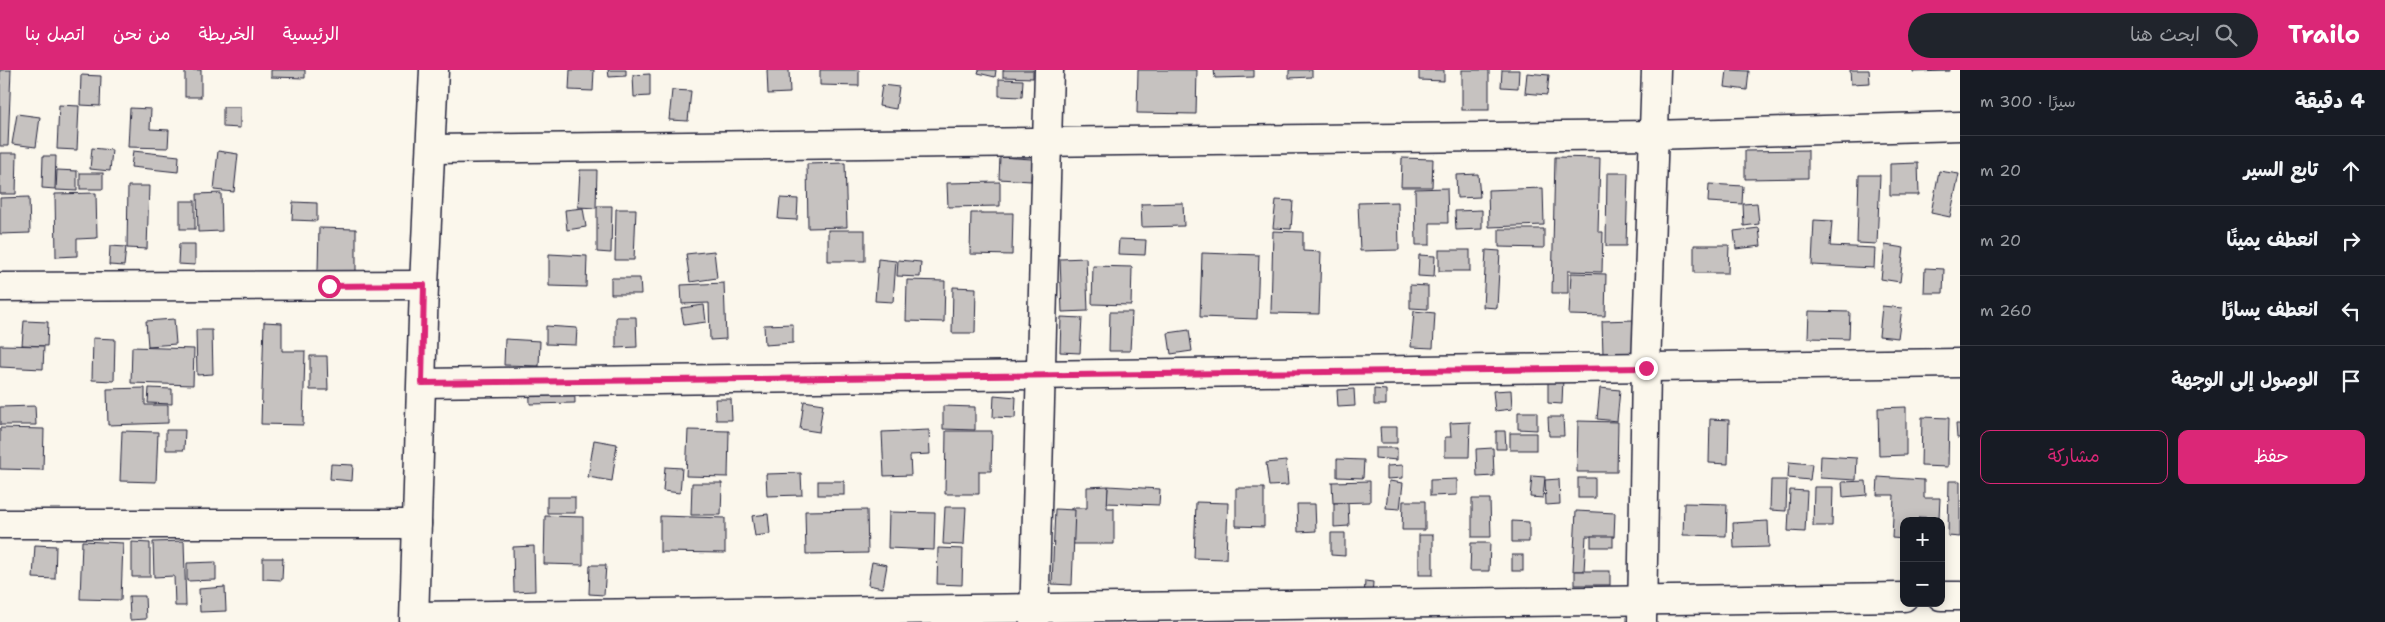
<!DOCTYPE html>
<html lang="ar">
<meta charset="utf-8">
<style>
body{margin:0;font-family:"Shantell Sans","Playpen Sans Arabic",sans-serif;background:#20242c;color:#f1f3f6;direction:rtl}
.controls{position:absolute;right:15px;bottom:15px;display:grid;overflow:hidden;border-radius:10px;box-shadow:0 2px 12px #0003}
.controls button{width:45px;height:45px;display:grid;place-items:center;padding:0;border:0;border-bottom:1px solid #363941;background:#171b24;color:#f1f3f6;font:25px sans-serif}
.stop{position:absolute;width:15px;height:15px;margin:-11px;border:4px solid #db2777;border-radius:50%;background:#fff}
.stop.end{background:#db2777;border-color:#fff;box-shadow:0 1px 5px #0008}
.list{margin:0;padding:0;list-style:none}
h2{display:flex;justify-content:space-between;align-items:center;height:65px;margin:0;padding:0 20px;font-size:21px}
h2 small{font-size:16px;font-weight:400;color:#9ea1a6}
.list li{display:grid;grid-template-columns:32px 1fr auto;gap:15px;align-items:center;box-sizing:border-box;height:70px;padding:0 20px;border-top:1px solid #363941}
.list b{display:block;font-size:19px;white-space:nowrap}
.list em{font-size:16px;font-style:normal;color:#9ea1a6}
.actions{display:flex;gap:10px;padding:15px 20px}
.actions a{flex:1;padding:11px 0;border:1px solid #db2777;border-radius:10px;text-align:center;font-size:18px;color:#db2777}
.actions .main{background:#db2777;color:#fff}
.icon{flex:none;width:28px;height:28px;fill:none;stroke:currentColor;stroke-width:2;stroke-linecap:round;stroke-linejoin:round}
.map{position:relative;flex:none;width:1960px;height:552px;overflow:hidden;direction:ltr}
header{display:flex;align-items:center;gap:30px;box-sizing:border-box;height:70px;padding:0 25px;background:#db2777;color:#fff}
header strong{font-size:24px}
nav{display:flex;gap:28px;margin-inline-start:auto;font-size:18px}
.search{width:350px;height:45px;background:#20242c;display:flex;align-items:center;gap:12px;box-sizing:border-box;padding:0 18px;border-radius:28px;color:#9ea1a6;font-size:19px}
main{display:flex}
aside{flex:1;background:#171b24}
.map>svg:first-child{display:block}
.building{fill:#c6c2c0;stroke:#22223b}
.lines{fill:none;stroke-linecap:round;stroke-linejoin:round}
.minor-casing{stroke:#22223b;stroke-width:31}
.minor{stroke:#fbf7ec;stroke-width:28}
.route{stroke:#db2777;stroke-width:6}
</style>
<header>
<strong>Trailo</strong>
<div class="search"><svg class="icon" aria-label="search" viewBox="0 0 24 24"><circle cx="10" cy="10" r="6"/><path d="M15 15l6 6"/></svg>ابحث هنا</div>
<nav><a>الرئيسية</a><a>الخريطة</a><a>من نحن</a><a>اتصل بنا</a></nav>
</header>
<main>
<aside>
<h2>4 دقيقة<small>سيرًا · 300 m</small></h2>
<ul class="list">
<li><svg class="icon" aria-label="ahead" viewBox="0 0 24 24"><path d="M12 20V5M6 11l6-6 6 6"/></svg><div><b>تابع السير</b></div><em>20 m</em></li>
<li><svg class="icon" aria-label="right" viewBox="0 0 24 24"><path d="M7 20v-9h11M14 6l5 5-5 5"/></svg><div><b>انعطف يمينًا</b></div><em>20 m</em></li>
<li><svg class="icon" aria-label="left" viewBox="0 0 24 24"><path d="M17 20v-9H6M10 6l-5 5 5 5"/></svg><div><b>انعطف يسارًا</b></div><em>260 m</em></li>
<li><svg class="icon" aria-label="arrive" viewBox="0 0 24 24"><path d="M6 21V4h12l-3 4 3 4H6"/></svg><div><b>الوصول إلى الوجهة</b></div></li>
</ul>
<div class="actions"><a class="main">حفظ</a><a>مشاركة</a></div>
</aside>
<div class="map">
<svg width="1960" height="552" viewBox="0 0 1960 552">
<rect width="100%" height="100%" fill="#fbf7ec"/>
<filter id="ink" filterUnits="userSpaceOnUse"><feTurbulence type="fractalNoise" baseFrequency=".02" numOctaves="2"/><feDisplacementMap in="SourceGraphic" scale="10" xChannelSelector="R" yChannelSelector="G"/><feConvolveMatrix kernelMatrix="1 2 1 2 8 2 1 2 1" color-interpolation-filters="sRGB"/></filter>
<g filter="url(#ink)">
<g class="building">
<polygon points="0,0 11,0 8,76 0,76"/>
<rect x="185" y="0" width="16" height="27"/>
<polygon points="271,0 305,0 305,8 271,7"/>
<polygon points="570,0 594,0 593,21 569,20"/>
<polygon points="608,0 626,0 626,6 609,7"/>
<polygon points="767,0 789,0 790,23 768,24"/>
<polygon points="820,0 859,0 859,16 820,15"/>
<polygon points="979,0 996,0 995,7 978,3"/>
<polygon points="1003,0 1033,0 1033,8 1003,7"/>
<polygon points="1138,0 1197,0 1196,44 1137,43"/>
<polygon points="1214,0 1254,0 1254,7 1215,8"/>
<polygon points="1289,0 1312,0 1312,7 1289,8"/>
<polygon points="1419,0 1444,0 1444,11 1419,10"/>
<rect x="1462" y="0" width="27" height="40"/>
<polygon points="1502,0 1519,0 1518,18 1501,17"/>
<polygon points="1727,0 1749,1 1747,20 1725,17"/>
<polygon points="1850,0 1869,0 1870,13 1851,14"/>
<polygon points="1913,0 1950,0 1950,1 1913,2"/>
<polygon points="1527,3 1549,5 1547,25 1525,23"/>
<polygon points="650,4 650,26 634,27 633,5"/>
<polygon points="81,5 101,6 100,36 80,35"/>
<polygon points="999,9 1023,10 1022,27 999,26"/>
<polygon points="882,15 899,17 896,39 879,36"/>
<polygon points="672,20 691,21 688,51 669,50"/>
<polygon points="59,35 79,36 77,80 57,79"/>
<polygon points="223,37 240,37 240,58 223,57"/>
<polygon points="130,38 151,39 150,59 169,60 168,78 128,77"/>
<polygon points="17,44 40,47 36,77 12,74"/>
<polygon points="92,78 112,80 110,101 90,99"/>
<polygon points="1808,80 1808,108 1745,109 1745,81"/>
<polygon points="133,81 179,86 178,102 131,97"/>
<polygon points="218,81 238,84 234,122 214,120"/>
<polygon points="0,83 17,83 16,124 0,124"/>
<polygon points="43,86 56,86 55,119 42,118"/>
<polygon points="1000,87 1032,89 1031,111 999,109"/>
<polygon points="1555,87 1600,88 1598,162 1603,162 1602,202 1568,201 1568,223 1552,223"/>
<polygon points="1402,88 1433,89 1432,117 1401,117"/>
<polygon points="845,93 847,157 808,158 807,94"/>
<polygon points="1918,93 1919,125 1890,125 1890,94"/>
<polygon points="57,100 77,101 77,121 56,120"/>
<polygon points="580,100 597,100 596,138 578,137"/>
<polygon points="1939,101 1959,104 1950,147 1931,143"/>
<rect x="80" y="103" width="23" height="16"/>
<polygon points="1607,103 1628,103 1626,176 1606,176"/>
<polygon points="1478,104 1480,127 1457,128 1456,105"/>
<polygon points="1859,105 1880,105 1877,174 1857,173"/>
<polygon points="1000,112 1000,136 948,137 947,113"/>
<polygon points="1709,114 1743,116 1742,134 1708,132"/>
<polygon points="128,116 149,116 147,179 127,178"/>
<polygon points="1447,118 1448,153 1430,153 1430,175 1416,175 1415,119"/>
<polygon points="1543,118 1544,155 1489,157 1488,120"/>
<polygon points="96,123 97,168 77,169 77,186 56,187 55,124"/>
<polygon points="221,123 222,161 198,162 197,124"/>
<polygon points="29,127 30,163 0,164 0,128"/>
<polygon points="780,128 798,129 797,150 778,149"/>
<polygon points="1276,130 1293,131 1291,159 1273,158"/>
<rect x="180" y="131" width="15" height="28"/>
<polygon points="293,132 317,133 317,151 292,150"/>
<polygon points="1398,132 1399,180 1360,181 1358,133"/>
<polygon points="1183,133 1184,156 1142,157 1141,134"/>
<polygon points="1757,133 1759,154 1744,156 1743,134"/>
<polygon points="597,136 612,136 611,183 597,182"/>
<polygon points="583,138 586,157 567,160 565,140"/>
<polygon points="616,139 636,139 634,190 615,190"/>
<polygon points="1482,140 1482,159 1456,160 1455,141"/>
<polygon points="971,143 1013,143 1012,185 970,184"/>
<polygon points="1814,150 1832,151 1830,176 1875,178 1874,198 1812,195"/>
<polygon points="319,158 356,159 356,201 318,201"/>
<polygon points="1759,158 1761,176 1736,179 1734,161"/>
<polygon points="1499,159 1544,159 1544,178 1499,177"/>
<rect x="828" y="160" width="37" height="31"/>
<polygon points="1273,161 1303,162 1303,181 1321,182 1319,244 1271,243"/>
<polygon points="1119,169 1146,170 1145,185 1118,184"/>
<polygon points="179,174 195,174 195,195 178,194"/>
<polygon points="1694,175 1729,175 1728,203 1694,203"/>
<polygon points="1885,175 1904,178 1900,212 1881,209"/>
<polygon points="110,176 126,177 124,196 109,195"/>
<rect x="1439" y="180" width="31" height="21"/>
<polygon points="1486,180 1500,181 1497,238 1483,237"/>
<polygon points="714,181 717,208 690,212 686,184"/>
<polygon points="1202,183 1259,185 1257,249 1200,247"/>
<polygon points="549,184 587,186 586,217 549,216"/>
<polygon points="1419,185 1435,186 1434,207 1418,206"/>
<polygon points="1086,188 1088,241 1062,242 1060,189"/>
<polygon points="878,189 896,191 893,232 875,231"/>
<polygon points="898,190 921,192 920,207 897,206"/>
<polygon points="1093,196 1132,197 1131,235 1092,234"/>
<polygon points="1925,198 1944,199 1943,223 1924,223"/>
<polygon points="1571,203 1606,204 1605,246 1569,245"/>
<polygon points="611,208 640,208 641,224 611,224"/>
<polygon points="907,210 945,211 944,252 906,251"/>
<polygon points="724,213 726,269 710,270 709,233 682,234 681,215"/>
<polygon points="1410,215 1428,216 1428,239 1410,238"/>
<polygon points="953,217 976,218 975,263 952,263"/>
<polygon points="704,235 706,252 684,255 681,238"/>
<polygon points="1882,236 1902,238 1898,268 1879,266"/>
<polygon points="1414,241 1435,243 1433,278 1411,277"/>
<polygon points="1809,241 1850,242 1849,269 1808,268"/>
<polygon points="1110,242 1132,242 1130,281 1109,281"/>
<polygon points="616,247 636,247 637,277 616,278"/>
<polygon points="1061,247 1082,248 1080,283 1060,282"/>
<polygon points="174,249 176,274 148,276 146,251"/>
<polygon points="1634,250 1635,284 1603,285 1602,251"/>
<polygon points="24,251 48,252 47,276 22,275"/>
<polygon points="264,252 282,253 282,281 305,281 303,355 261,354"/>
<polygon points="793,254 793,273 765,275 764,255"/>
<polygon points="546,256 577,258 576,275 546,274"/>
<polygon points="196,260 212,260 213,304 197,305"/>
<polygon points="1189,260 1192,281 1171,284 1168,263"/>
<polygon points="93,268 115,269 114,311 92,310"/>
<polygon points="505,269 540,271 539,296 504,295"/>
<polygon points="0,275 44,276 43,299 0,297"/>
<polygon points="132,277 194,279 193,315 131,313"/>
<polygon points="310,286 327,286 328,320 310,320"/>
<polygon points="529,297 574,297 575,333 530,334"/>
<polygon points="1548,307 1563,308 1562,334 1548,333"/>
<polygon points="145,318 145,335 168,335 168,353 108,355 107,319"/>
<polygon points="149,318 172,319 172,334 148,333"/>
<polygon points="1600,318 1620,320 1617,351 1597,349"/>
<polygon points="1354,319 1355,336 1338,337 1337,320"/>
<polygon points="1374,319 1386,320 1386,335 1374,335"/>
<polygon points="1511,320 1512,339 1495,341 1493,321"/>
<polygon points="994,325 1016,327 1015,348 993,347"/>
<polygon points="715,329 731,329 732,350 716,350"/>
<polygon points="804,331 823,334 819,362 800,359"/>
<polygon points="35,336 36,355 0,355 0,337"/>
<polygon points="943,336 975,337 975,360 943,359"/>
<polygon points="1906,337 1906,385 1879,386 1878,338"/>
<polygon points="1518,342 1537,342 1537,360 1518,359"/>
<polygon points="1548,347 1563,347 1564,366 1549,366"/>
<polygon points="1922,347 1949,348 1948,397 1921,396"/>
<polygon points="1710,349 1729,350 1728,394 1709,393"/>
<polygon points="1578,351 1618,352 1617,402 1577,402"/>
<polygon points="1470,352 1469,387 1445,387 1445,367 1451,367 1450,353"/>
<polygon points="1956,354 1960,354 1960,368 1957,368"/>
<polygon points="1380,357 1397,357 1397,373 1381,373"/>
<polygon points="0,358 44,359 43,400 0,399"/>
<polygon points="166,360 185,360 184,380 166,380"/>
<polygon points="688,360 729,361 728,407 686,406"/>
<polygon points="929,360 930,384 910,385 911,405 884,406 882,362"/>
<polygon points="122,361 158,362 156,412 120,411"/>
<polygon points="946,361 992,361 991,401 979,401 979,424 945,424"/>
<polygon points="1496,361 1505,361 1506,379 1496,379"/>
<rect x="1510" y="363" width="26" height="17"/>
<polygon points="594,370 617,374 612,411 588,407"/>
<polygon points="1375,378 1397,378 1397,390 1375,388"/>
<polygon points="1493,378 1494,406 1477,407 1476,379"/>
<polygon points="1821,386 1857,388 1856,410 1820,408"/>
<polygon points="1337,389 1364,390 1363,408 1337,407"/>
<polygon points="1286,391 1288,415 1269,416 1266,393"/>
<polygon points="1789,392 1812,394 1810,410 1788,408"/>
<polygon points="331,394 353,395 352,411 330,409"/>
<polygon points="1403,395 1403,408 1387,409 1387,396"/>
<polygon points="665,397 682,398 680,423 663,421"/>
<polygon points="801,403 802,425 767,426 766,404"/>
<polygon points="1532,406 1545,407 1543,428 1530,427"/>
<polygon points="1878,407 1924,410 1924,428 1940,428 1939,448 1919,447 1918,451 1904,451 1904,469 1892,468 1894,425 1877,425"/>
<rect x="1578" y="408" width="17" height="20"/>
<polygon points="1457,409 1457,425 1430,426 1430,410"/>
<polygon points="1559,409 1560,434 1546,435 1545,410"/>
<polygon points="1771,410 1787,410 1786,441 1770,440"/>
<rect x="818" y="411" width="26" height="14"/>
<polygon points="1370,411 1370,432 1333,433 1332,412"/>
<polygon points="1389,411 1403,413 1400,439 1386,438"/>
<polygon points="1866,411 1867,425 1843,427 1842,412"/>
<polygon points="1949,411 1960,411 1960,467 1948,466"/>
<polygon points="692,413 722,413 721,445 691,445"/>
<polygon points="1108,416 1160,419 1159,435 1107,433"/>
<polygon points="1108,416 1107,438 1114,438 1114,474 1071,474 1071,438 1087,438 1087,417"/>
<polygon points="1814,417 1833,417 1832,456 1813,456"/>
<polygon points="1236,418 1264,418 1264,457 1236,456"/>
<polygon points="1790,420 1807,421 1805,462 1788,461"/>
<rect x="547" y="427" width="28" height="16"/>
<polygon points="1472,429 1490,429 1491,467 1472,467"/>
<polygon points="1403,431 1425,431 1425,460 1402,460"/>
<polygon points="1196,432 1228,433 1226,489 1194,488"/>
<polygon points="1334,433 1348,433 1349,456 1334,457"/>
<polygon points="1684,433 1727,434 1726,466 1683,465"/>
<polygon points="1297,434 1315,434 1316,461 1298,462"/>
<polygon points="945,437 966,437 964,475 943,474"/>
<polygon points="1055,439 1075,440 1072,515 1052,514"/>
<polygon points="867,440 868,483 806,484 805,441"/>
<polygon points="1576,441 1615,443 1614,467 1586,466 1584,501 1573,501"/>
<polygon points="889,442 935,443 934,480 888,478"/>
<polygon points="768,444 770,464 755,466 752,446"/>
<polygon points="545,446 583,447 583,495 544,494"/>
<polygon points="660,446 725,448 725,483 660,482"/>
<polygon points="1512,451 1529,452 1529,472 1512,472"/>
<polygon points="1768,451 1769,477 1734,478 1733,453"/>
<polygon points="1331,463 1345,463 1345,486 1331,485"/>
<rect x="1419" y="465" width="14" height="40"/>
<rect x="1591" y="466" width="22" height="11"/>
<polygon points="82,471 123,473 121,530 80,529"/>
<polygon points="184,471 186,536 175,536 174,506 154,507 153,472"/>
<polygon points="132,472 150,473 150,507 132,507"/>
<polygon points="1471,473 1490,473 1489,501 1470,501"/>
<polygon points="35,475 56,476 55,509 33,508"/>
<polygon points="534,476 535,521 514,522 513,477"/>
<polygon points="938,478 963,479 962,515 937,514"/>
<rect x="1512" y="485" width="11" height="16"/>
<polygon points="263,488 283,488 282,510 263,509"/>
<polygon points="216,492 216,510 187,511 187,493"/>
<polygon points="872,492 887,495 883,518 868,515"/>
<polygon points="590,495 606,495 604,525 589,524"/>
<rect x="1575" y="501" width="35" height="14"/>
<polygon points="1365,511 1373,512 1372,528 1364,528"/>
<polygon points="225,517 226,541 200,542 199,519"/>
<polygon points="129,526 145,526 146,549 130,550"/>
</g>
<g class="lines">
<defs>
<g id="minor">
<polyline points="432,79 1653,65 1960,56"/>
<polyline points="0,217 424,215"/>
<polyline points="422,313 1960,293"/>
<polyline points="0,454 417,454"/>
<polyline points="1941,526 1960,526"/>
<polyline points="415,546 1904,527"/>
<polyline points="414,552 424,215 434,0"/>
<polyline points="1034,552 1049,0"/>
<polyline points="1642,552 1646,298 1656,0"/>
</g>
</defs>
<use href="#minor" class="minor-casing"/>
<use href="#minor" class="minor"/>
</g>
</g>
<g class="lines" filter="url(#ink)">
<polyline class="route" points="329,216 424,215 422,313 1646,298"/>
</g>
</svg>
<div class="controls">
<button>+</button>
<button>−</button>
</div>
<div class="stop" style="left:329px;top:216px"></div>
<div class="stop end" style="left:1646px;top:298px"></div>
</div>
</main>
